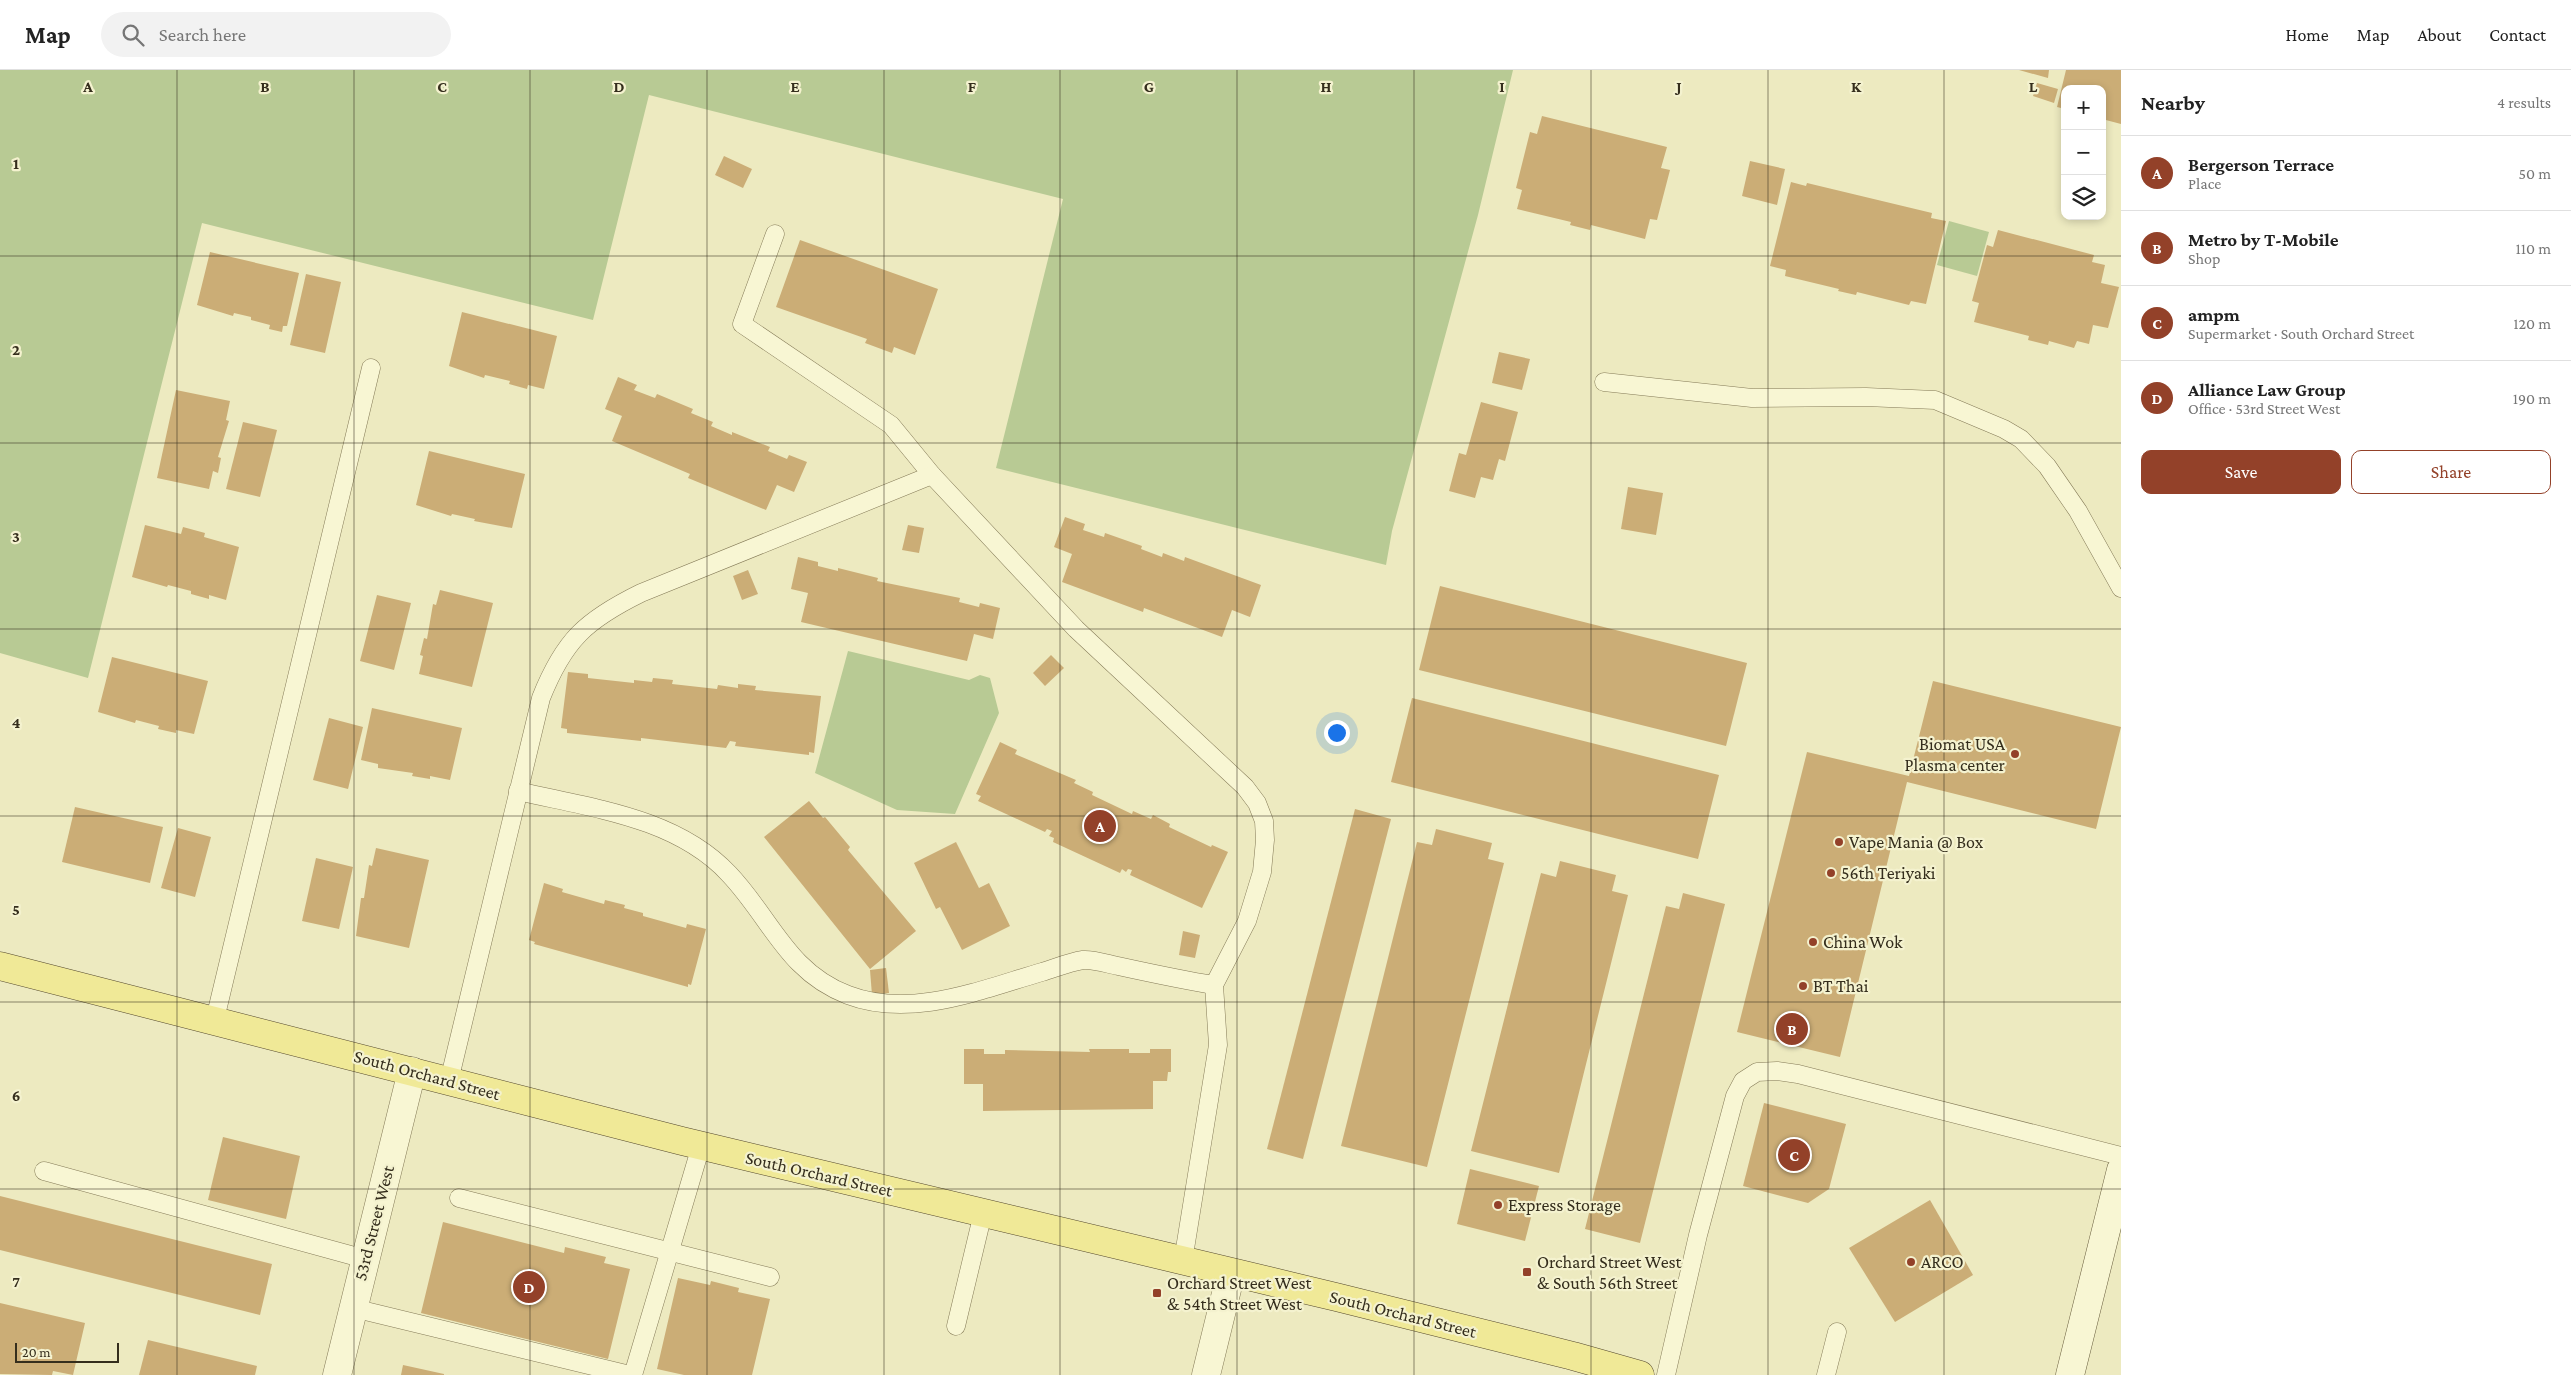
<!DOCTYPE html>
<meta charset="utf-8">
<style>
body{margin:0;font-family:"Crimson Pro",serif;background:#f2f2f2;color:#222}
.controls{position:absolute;right:15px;top:15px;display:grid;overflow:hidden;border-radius:10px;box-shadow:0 2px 8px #0003}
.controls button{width:45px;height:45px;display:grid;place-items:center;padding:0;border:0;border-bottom:1px solid #e0e0e0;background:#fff;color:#222;font:25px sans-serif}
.scale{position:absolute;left:15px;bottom:12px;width:104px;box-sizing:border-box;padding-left:5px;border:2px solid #352e1d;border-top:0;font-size:14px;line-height:18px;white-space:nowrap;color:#352e1d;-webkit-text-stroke:4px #f4f2cf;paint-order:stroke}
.you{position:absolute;left:1336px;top:662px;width:18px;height:18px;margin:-12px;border:4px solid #fff;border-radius:50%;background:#1a73e8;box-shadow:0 0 0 8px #1a73e833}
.badge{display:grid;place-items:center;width:32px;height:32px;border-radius:50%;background:#934129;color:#fff;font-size:16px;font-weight:700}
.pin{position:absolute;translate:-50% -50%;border:2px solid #fff;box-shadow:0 1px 5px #0006}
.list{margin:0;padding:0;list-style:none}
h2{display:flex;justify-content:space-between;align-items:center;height:65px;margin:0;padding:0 20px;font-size:21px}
h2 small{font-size:16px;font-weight:400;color:#767676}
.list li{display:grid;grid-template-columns:32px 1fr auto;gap:15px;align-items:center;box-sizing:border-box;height:75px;padding:0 20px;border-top:1px solid #e0e0e0}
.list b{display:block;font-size:19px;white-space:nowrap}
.list p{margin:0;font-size:16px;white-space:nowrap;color:#767676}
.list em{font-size:16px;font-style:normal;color:#767676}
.actions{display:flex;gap:10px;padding:15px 20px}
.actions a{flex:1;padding:11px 0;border:1px solid #934129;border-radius:10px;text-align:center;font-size:18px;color:#934129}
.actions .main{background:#934129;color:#fff}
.icon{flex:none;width:28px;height:28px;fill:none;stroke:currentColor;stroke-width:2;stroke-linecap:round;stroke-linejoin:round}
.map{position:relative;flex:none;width:2121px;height:1305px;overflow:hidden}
header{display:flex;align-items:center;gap:30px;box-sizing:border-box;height:70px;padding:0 25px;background:#fff;border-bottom:1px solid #e0e0e0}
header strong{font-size:24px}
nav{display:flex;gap:28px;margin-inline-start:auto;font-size:18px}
.search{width:350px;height:45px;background:#f2f2f2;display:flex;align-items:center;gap:12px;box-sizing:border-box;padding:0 18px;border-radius:28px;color:#767676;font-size:19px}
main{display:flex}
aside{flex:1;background:#fff}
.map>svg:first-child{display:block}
.green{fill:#b8ca94}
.building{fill:#cbad76}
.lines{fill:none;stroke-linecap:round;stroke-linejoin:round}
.service-casing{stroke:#857b58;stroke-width:19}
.minor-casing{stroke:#857b58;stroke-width:29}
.secondary-casing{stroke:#675c3c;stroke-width:29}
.primary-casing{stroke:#53472d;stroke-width:29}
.service{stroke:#f8f6d3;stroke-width:18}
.minor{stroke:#f8f6d3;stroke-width:28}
.secondary{stroke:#f8f6d3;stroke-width:28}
.primary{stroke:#f0e997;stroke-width:28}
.grid{fill:none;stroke:#352e1d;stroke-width:1;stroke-opacity:0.55}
.poi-dot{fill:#934129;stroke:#f4f2cf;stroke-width:2}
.labels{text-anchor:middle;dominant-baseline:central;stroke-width:4.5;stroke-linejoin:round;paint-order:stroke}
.poi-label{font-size:18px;fill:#352e1d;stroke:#f4f2cf;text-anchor:start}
.street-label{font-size:18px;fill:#352e1d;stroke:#f4f2cf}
.grid-label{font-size:16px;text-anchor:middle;font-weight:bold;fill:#352e1d;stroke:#f4f2cf;stroke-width:4.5;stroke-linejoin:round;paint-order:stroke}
</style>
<header>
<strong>Map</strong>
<div class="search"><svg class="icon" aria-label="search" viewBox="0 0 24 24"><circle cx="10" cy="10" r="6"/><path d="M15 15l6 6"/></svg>Search here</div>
<nav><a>Home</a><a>Map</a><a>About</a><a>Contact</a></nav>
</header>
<main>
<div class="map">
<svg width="2121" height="1305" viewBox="0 0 2121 1305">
<rect width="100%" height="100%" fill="#edeac0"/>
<g class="green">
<polygon points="0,0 1513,0 1478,145 1392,461 1386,495 996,398 1063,129 649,25 593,250 202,153 88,608 0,583"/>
<polygon points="1949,151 1989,162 1977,206 1937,195"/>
<polygon points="848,581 969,610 980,605 990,608 999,643 955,744 897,740 815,703"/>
</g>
<g class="building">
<polygon points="2019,0 2049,0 2048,8"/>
<polygon points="2066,0 2121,0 2121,54 2102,49 2102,19 2065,19 2065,39 2057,37"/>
<polygon points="2037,13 2058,19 2054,33 2033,26"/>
<polygon points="1542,46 1667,77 1661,98 1670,100 1657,150 1650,149 1645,169 1591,155 1590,160 1570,155 1571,152 1517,139 1522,120 1516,118 1530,62 1537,64"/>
<polygon points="724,86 752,99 743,118 715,105"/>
<polygon points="1750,91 1785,99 1777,135 1742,126"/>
<polygon points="1791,112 1806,116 1807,113 1932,143 1931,148 1946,151 1926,234 1911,231 1909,235 1857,222 1856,225 1838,221 1839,219 1785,206 1786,200 1770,196"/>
<polygon points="1998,160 2094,185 2092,192 2105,195 2101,213 2119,217 2108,258 2093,255 2089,274 2077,271 2074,278 2049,271 2048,275 2028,270 2029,266 1974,252 1979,233 1972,231 1987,175 1993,177"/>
<polygon points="800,170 938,219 915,285 894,277 892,283 865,273 867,269 776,237"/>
<polygon points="210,182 299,203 287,256 283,256 282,262 269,259 270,255 251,250 251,247 234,243 233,246 197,235"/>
<polygon points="306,204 341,212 325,283 290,275"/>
<polygon points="462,242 557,266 544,319 528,315 527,319 509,314 510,311 485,305 484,308 449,296"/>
<polygon points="1499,282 1530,289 1522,320 1492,313"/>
<polygon points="618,307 637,315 634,320 655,328 657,324 693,339 691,343 713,352 711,356 732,365 732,362 770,377 768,381 787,389 789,385 807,392 794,422 777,415 766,440 688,408 690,404 612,371 622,346 605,339"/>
<polygon points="176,320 230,331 226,350 229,351 218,387 221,388 218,403 213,401 209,419 157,408"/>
<polygon points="1481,332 1518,342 1505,391 1499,389 1493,410 1481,407 1475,428 1449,421 1459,383 1466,385"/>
<polygon points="243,352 277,360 260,427 226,419"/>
<polygon points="429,381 525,404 512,458 474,451 475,449 452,444 451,446 416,435"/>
<polygon points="1628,417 1663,423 1656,465 1621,459"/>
<polygon points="1065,447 1085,454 1083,460 1104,467 1105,463 1142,476 1141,479 1162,487 1163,483 1184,491 1185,487 1261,515 1250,547 1232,540 1222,567 1144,538 1143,542 1062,512 1072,484 1054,477"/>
<polygon points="145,455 181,464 183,457 205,463 204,467 239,477 226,530 209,525 209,529 191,524 191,521 168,515 167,517 132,507"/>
<polygon points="908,455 924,458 919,483 902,480"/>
<polygon points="798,487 818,492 818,496 838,501 838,498 878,508 877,511 960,528 959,532 979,537 980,533 1000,538 993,569 974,564 967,591 801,552 808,523 791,519"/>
<polygon points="748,500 758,524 742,530 733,506"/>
<polygon points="1440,516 1747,593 1726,676 1419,600"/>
<polygon points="440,520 493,533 472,617 419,604 423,586 420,585 424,568 427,569 433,534 436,535"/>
<polygon points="377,525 411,533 394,600 360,591"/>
<polygon points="1051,585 1064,598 1045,616 1033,603"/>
<polygon points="112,587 208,611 194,664 176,660 176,663 158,659 159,656 136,650 135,653 98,642"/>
<polygon points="568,602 588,604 588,608 634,613 634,610 652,612 653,608 673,610 672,614 717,619 718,615 738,618 738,614 756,616 755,620 821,626 814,683 809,682 809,685 735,676 736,672 730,671 726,678 641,668 641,671 567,663 567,659 561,658"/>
<polygon points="1933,611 2121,657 2096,759 1907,712 1840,987 1737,962 1807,682 1909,706"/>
<polygon points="1412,628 1719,705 1698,789 1391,712"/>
<polygon points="372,638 462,658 450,710 430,706 430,709 412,706 413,703 378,698 378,694 361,690"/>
<polygon points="329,648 363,657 348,719 313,710"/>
<polygon points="1000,672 1017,680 1015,684 1076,710 1074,713 1093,722 1092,725 1132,744 1133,741 1151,749 1153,745 1170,754 1169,757 1211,777 1212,775 1228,782 1202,838 1130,805 1132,800 1128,799 1126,802 1122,799 1120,803 1053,772 1054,768 1049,766 1052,761 1047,759 1045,762 978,731 981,726 976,724"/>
<polygon points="809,731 823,748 825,747 850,777 848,780 916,861 870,899 764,767"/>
<polygon points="75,737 163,757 150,813 62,792"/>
<polygon points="1355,739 1391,749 1303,1089 1267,1079"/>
<polygon points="178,758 211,767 195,827 161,818"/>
<polygon points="1436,759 1492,773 1488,789 1504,793 1427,1097 1341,1076 1417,772 1432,775"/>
<polygon points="956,772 979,818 989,813 1010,856 962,880 940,837 936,839 914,793"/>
<polygon points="376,778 429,790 409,878 356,866 361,828 364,828 369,795 372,796"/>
<polygon points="316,788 353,797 339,859 302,851"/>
<polygon points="1560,791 1616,805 1612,821 1628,825 1559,1103 1471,1081 1541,803 1556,807"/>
<polygon points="544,813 563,819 562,822 604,834 605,830 625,835 624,838 643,843 643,846 686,858 687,854 706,859 691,915 688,914 688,917 534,874 535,872 529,870"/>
<polygon points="1683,823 1725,834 1640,1173 1585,1159 1666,836 1679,839"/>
<polygon points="1183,861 1200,865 1195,888 1179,885"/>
<polygon points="886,898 889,923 872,925 870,900"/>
<polygon points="964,979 984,979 984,984 1005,984 1005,980 1090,982 1089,979 1129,979 1129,983 1150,983 1150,979 1171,979 1171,1002 1168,1002 1167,1011 1153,1011 1153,1039 983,1041 983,1014 964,1014"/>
<polygon points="1764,1033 1846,1054 1829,1119 1808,1133 1743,1116"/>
<polygon points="223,1067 300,1086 286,1149 208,1130"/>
<polygon points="1470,1099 1539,1116 1525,1171 1457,1154"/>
<polygon points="0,1126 272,1194 260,1245 0,1180"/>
<polygon points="1930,1130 1973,1205 1895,1252 1849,1178"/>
<polygon points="443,1152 564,1183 565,1177 606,1187 604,1193 630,1199 608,1289 421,1243"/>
<polygon points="678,1208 710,1215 711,1211 739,1218 738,1222 770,1229 752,1305 684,1305 657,1299"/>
<polygon points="0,1233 85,1253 73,1305 53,1301 52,1305 0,1304"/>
<polygon points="148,1270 257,1296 255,1305 139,1305"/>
<polygon points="403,1295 444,1304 444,1305 401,1305"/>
</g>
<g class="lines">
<defs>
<g id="service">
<polyline points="775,164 742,254 891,355 932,405 1076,559 1245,717 1257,733 1264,751 1265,770 1262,802 1247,851 1214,915 1218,975 1183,1191"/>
<polyline points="1604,312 1752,328 1866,327 1935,330 2004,359 2021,369 2047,396 2078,441 2121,518"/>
<path d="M518,721C590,738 676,747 729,804C771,848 787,902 848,925C911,949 980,920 1042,902C1055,898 1070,892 1083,890C1093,889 1108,894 1118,896C1150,903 1182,910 1214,915"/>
<polyline points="215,949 371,298"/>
<path d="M449,1011L541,628C564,570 586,550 641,523L932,405"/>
<polyline points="44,1101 365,1189"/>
<polyline points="459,1128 770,1207"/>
<polyline points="353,1238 630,1305"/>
<polyline points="956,1256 983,1143"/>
<polyline points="633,1305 701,1076"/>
<polyline points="1666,1305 1698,1165 1735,1026 1743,1011 1757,1002 1777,1001 1798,1004 2121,1086"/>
<polyline points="1826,1305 1837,1262"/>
</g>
<g id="minor">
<polyline points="337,1305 412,1001"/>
<polyline points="1206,1305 1231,1203"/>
</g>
<polyline id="secondary" points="2070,1305 2121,1100"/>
<polyline id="primary" points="0,896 682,1071 1336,1227 1573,1286 1640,1305"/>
</defs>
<use href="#service" class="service-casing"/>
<use href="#minor" class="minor-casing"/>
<use href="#secondary" class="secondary-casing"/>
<use href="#primary" class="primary-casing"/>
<use href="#service" class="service"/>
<use href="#minor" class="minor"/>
<use href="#secondary" class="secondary"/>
<use href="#primary" class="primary"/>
</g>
<path class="grid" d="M177,0V1305M354,0V1305M530,0V1305M707,0V1305M884,0V1305M1060,0V1305M1237,0V1305M1414,0V1305M1591,0V1305M1768,0V1305M1944,0V1305M0,186H2121M0,373H2121M0,559H2121M0,746H2121M0,932H2121M0,1119H2121"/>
<g class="poi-dot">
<circle cx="2015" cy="684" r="5"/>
<circle cx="1839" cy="772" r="5"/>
<circle cx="1831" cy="803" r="5"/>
<circle cx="1813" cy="872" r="5"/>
<circle cx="1803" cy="916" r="5"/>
<circle cx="1498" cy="1135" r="5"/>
<circle cx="1911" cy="1192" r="5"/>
<rect x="1522" y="1197" width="10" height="10" rx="2.5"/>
<rect x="1152" y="1218" width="10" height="10" rx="2.5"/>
</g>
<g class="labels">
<g class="poi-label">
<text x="2005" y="674" text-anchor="end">Biomat USA<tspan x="2005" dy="21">Plasma center</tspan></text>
<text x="1849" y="772">Vape Mania @ Box</text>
<text x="1841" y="803">56th Teriyaki</text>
<text x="1823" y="872">China Wok</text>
<text x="1813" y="916">BT Thai</text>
<text x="1508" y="1135">Express Storage</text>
<text x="1537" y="1192">Orchard Street West<tspan x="1537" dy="21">&amp; South 56th Street</tspan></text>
<text x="1921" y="1192">ARCO</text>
<text x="1167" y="1213">Orchard Street West<tspan x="1167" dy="21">&amp; 54th Street West</tspan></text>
</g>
<g class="street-label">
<text transform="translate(427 1005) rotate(15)">South Orchard Street</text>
<text transform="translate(819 1104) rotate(13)">South Orchard Street</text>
<text transform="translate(374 1153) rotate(-76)">53rd Street West</text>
<text transform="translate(1403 1244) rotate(14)">South Orchard Street</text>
</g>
</g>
<g class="grid-label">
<text x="88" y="22">A</text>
<text x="265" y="22">B</text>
<text x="442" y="22">C</text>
<text x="619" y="22">D</text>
<text x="795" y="22">E</text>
<text x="972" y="22">F</text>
<text x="1149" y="22">G</text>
<text x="1326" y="22">H</text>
<text x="1502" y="22">I</text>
<text x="1679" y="22">J</text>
<text x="1856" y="22">K</text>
<text x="2033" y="22">L</text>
<text x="16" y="99">1</text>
<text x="16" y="285">2</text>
<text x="16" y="472">3</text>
<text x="16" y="658">4</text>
<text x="16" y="845">5</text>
<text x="16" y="1031">6</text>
<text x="16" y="1217">7</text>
</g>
</svg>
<div class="controls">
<button>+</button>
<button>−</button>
<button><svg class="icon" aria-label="layers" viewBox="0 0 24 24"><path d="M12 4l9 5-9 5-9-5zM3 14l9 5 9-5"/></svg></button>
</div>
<div class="scale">20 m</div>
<div class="you"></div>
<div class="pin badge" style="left:1100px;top:756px">A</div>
<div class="pin badge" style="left:1792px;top:959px">B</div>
<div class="pin badge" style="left:1794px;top:1085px">C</div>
<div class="pin badge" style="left:529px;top:1217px">D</div>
</div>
<aside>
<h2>Nearby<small>4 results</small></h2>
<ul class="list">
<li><span class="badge">A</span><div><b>Bergerson Terrace</b><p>Place</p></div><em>50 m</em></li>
<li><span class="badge">B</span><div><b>Metro by T-Mobile</b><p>Shop</p></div><em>110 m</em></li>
<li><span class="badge">C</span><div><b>ampm</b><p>Supermarket · South Orchard Street</p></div><em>120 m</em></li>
<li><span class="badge">D</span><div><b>Alliance Law Group</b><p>Office · 53rd Street West</p></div><em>190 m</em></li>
</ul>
<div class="actions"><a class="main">Save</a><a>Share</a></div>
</aside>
</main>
